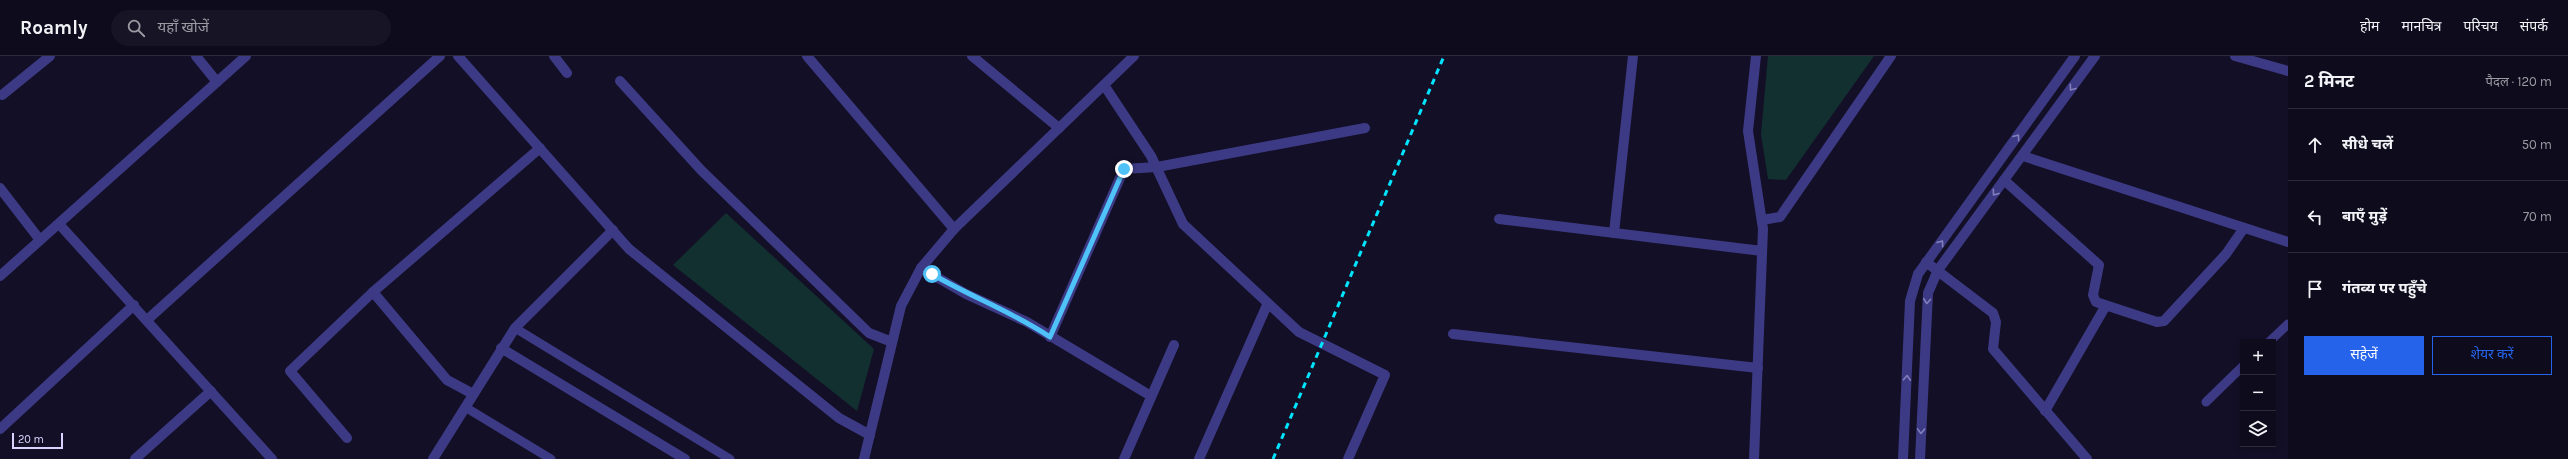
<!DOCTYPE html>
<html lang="hi">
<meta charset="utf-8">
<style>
body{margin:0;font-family:Karla,"Noto Sans Devanagari",sans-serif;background:#171425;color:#f1f3f6}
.controls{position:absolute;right:12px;bottom:12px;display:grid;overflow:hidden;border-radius:0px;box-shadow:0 2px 6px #0003}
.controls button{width:36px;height:36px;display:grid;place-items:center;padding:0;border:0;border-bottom:1px solid #2e2b3b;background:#0e0b1c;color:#f1f3f6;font:20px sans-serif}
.scale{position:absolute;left:12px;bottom:10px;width:51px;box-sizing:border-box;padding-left:4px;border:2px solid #d9d4ff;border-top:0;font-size:11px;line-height:14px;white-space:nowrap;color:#d9d4ff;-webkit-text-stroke:3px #130f26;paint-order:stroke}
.stop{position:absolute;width:12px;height:12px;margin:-9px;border:3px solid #4fc3f7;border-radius:50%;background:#fff}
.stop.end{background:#4fc3f7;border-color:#fff;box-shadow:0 1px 4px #0008}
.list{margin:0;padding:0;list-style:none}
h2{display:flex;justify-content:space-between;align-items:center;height:52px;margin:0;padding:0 16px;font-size:17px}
h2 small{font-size:13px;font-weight:400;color:#9b9ba3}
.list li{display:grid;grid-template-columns:26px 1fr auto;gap:12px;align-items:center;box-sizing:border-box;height:72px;padding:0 16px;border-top:1px solid #2e2b3b}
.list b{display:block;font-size:15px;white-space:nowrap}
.list em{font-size:13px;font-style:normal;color:#9b9ba3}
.actions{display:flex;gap:8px;padding:12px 16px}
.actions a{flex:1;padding:9px 0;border:1px solid #2563eb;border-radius:0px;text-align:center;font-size:14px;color:#2563eb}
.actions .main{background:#2563eb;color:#fff}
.icon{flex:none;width:22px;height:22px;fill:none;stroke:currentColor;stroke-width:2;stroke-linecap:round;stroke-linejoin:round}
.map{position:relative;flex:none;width:2288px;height:403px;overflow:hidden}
header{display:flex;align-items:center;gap:24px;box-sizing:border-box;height:56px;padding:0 20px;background:#0e0b1c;border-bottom:1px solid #2e2b3b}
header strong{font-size:19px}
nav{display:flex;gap:22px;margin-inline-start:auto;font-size:14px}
.search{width:280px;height:36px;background:#171425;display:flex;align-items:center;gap:10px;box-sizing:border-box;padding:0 14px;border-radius:22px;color:#9b9ba3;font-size:15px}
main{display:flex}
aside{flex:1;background:#0e0b1c}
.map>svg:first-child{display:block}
.green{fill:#12302f}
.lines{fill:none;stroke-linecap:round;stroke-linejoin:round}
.service{stroke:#3d3a85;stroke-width:9}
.minor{stroke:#3d3a85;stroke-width:10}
.tertiary{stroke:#3d3a85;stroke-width:10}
.rail{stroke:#00e5ff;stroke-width:3;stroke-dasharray:6 5;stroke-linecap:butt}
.oneway{stroke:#837fbc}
.route{stroke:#4fc3f7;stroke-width:5}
</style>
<header>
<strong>Roamly</strong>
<div class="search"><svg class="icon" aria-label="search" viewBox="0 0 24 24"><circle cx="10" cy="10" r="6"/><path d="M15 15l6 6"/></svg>यहाँ खोजें</div>
<nav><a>होम</a><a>मानचित्र</a><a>परिचय</a><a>संपर्क</a></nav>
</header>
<main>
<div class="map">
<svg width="2288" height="403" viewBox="0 0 2288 403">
<rect width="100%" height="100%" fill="#130f26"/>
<g class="green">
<polygon points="1768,0 1874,0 1786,124 1768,123 1761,78"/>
<polygon points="726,157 874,293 857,355 673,209"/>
</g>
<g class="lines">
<g class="service">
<polyline points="515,272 730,403"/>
<polyline points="2269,286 2288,268"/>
<polyline points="2206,346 2243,310"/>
<polyline points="465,351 551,403"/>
</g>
<g class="minor">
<polyline points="196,0 217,26"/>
<polyline points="458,0 629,193 839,362 870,379"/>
<polyline points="554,0 567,17"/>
<polyline points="807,0 954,173"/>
<polyline points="972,0 1059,72"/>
<polyline points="2235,0 2288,15"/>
<polyline points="620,25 701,114 869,277 892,286"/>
<polyline points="1104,29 1151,100 1183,168 1299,276 1385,319 1348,403"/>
<polyline points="2,39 50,0"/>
<polyline points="2023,100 2288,186"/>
<polyline points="2004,124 2099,209 2093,239 2096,246 2157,266 2164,265 2226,198 2244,172"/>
<polyline points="0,132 40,184"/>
<polyline points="1499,163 1762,195"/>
<polyline points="1762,164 1780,161 1891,0"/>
<polyline points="59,168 272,403"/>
<polyline points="1614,177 1633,0"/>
<polyline points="1926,206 1993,257 1996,266 1993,293 2087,403"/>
<polyline points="921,212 966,238 1027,266 1151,340"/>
<polyline points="0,220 246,0"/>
<polyline points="373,236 447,324 473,338"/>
<polyline points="147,264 440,0"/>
<polyline points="1453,278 1758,312"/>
<polyline points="1050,281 1124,113 1157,111 1365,72"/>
<polyline points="501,292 685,403"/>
<polyline points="2045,355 2105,251"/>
<polyline points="0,373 134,249"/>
<polyline points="347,382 290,315 373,236 540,92"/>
<polyline points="135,403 211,335"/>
<polyline points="433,403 515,272 613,174"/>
<polyline points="864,403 901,250 921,212 954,173 1134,0"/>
<polyline points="1124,403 1174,289"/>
<polyline points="1199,403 1267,249"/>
<polyline points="1754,403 1763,173 1748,75 1756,0"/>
</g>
<g class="tertiary">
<polyline points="1903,403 1910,245 1918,218 2075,0"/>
<polyline points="1920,403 1928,237 1938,214 2095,0"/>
</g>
<polyline class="rail" points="1273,403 1444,0"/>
</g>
<defs><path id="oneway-chevron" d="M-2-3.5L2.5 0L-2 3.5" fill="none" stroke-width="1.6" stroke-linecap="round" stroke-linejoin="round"/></defs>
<g class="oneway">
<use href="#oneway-chevron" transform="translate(2072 32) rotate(126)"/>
<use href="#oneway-chevron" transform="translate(2017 81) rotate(-54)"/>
<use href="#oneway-chevron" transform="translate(1995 137) rotate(126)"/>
<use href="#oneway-chevron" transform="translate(1941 187) rotate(-54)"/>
<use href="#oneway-chevron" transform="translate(1927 245) rotate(95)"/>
<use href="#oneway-chevron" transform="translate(1907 322) rotate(-87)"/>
<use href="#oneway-chevron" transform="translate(1921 375) rotate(92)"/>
</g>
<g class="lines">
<path class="route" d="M932,218C971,241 1013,256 1050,281L1124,113"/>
</g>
</svg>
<div class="controls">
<button>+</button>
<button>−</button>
<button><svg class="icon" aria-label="layers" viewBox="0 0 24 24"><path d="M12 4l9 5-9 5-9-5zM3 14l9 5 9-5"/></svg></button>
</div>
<div class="scale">20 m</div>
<div class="stop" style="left:932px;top:218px"></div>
<div class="stop end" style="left:1124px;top:113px"></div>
</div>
<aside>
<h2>2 मिनट<small>पैदल · 120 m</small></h2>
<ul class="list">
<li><svg class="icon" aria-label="ahead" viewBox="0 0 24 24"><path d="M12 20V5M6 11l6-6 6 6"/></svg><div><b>सीधे चलें</b></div><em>50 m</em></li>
<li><svg class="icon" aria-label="left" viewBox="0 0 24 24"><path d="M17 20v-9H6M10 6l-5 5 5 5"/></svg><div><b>बाएँ मुड़ें</b></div><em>70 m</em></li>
<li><svg class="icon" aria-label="arrive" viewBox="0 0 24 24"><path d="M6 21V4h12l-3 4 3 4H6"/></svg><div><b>गंतव्य पर पहुँचे</b></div></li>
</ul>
<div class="actions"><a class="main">सहेजें</a><a>शेयर करें</a></div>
</aside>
</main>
